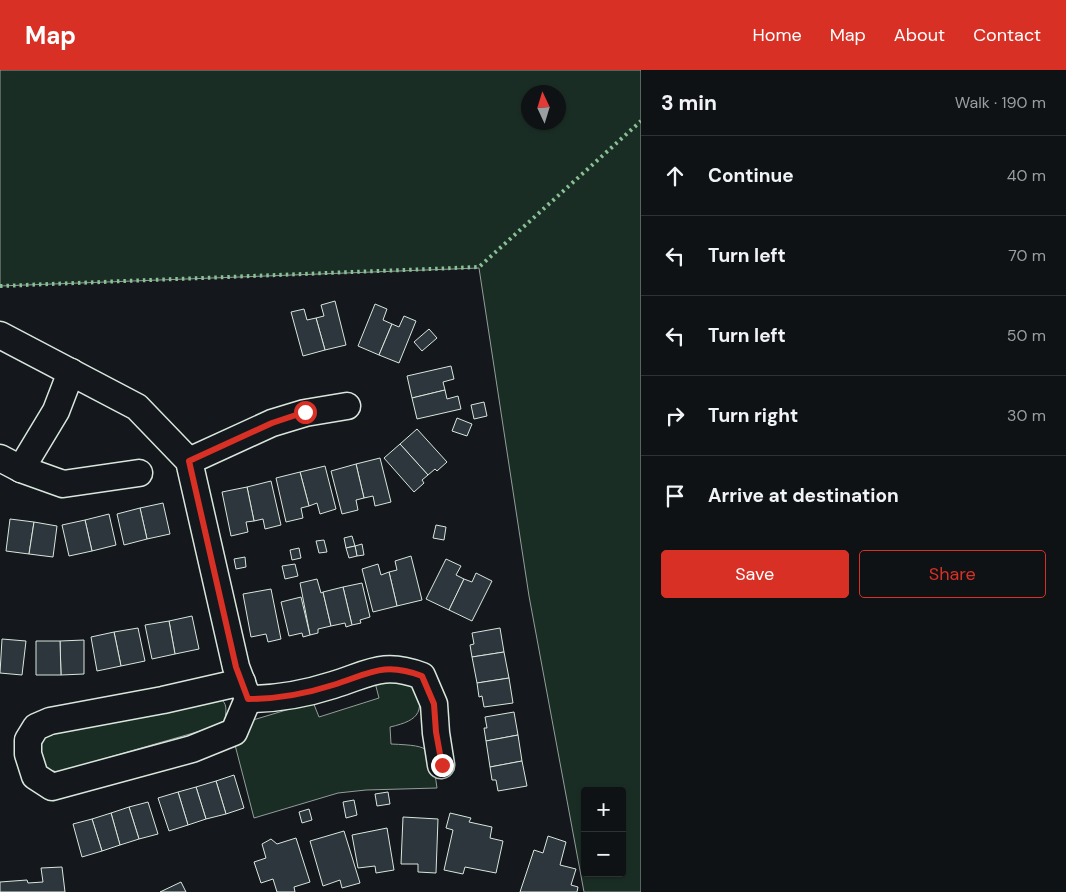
<!DOCTYPE html>
<meta charset="utf-8">
<style>
body{margin:0;font-family:"DM Sans",sans-serif;background:#1d2022;color:#f1f3f6}
.controls{position:absolute;right:15px;bottom:15px;display:grid;overflow:hidden;border-radius:5px;box-shadow:0 1px 4px #0004}
.controls button{width:45px;height:45px;display:grid;place-items:center;padding:0;border:0;border-bottom:1px solid #2f3234;background:#0f1215;color:#f1f3f6;font:25px sans-serif}
.compass{position:absolute;left:521px;top:15px;width:45px;height:45px;border-radius:50%;background:#0f1215;box-shadow:0 1px 4px #0004;rotate:356deg}
.stop{position:absolute;width:15px;height:15px;margin:-11px;border:4px solid #d93025;border-radius:50%;background:#fff}
.stop.end{background:#d93025;border-color:#fff;box-shadow:0 1px 5px #0008}
.list{margin:0;padding:0;list-style:none}
h2{display:flex;justify-content:space-between;align-items:center;height:65px;margin:0;padding:0 20px;font-size:21px}
h2 small{font-size:16px;font-weight:400;color:#9b9ea0}
.list li{display:grid;grid-template-columns:32px 1fr auto;gap:15px;align-items:center;box-sizing:border-box;height:80px;padding:0 20px;border-top:1px solid #2f3234}
.list b{display:block;font-size:19px;white-space:nowrap}
.list em{font-size:16px;font-style:normal;color:#9b9ea0}
.actions{display:flex;gap:10px;padding:15px 20px}
.actions a{flex:1;padding:11px 0;border:1px solid #d93025;border-radius:5px;text-align:center;font-size:18px;color:#d93025}
.actions .main{background:#d93025;color:#fff}
.icon{flex:none;width:28px;height:28px;fill:none;stroke:currentColor;stroke-width:2;stroke-linecap:round;stroke-linejoin:round}
.map{position:relative;flex:none;width:641px;height:822px;overflow:hidden}
header{display:flex;align-items:center;gap:30px;box-sizing:border-box;height:70px;padding:0 25px;background:#d93025;color:#fff}
header strong{font-size:24px}
nav{display:flex;gap:28px;margin-inline-start:auto;font-size:18px}
main{display:flex}
aside{flex:1;background:#0f1215}
.map>svg:first-child{display:block}
.green{fill:#1a2d24;stroke:#939e99;fill-rule:evenodd}
.building{fill:#2c363c;stroke:#d8e6dc}
.lines{fill:none;stroke-linecap:round;stroke-linejoin:round}
.minor-casing{stroke:#d8e6dc;stroke-width:29}
.minor{stroke:#14181c;stroke-width:26}
.hedge{stroke:#8ac095;stroke-width:4;stroke-dasharray:2.5 4;stroke-linecap:butt}
.route{stroke:#d93025;stroke-width:6}
</style>
<header>
<strong>Map</strong>
<nav><a>Home</a><a>Map</a><a>About</a><a>Contact</a></nav>
</header>
<main>
<div class="map">
<svg width="641" height="822" viewBox="0 0 641 822">
<rect width="100%" height="100%" fill="#14181c"/>
<g class="green">
<path d="M0,0H641V822H584L529,526L479,198L0,216ZM558,22V52H528V22ZM585,721H622V803H585Z"/>
<path d="M373,605L414,611C425,641 421,650 390,657L391,674C434,676 431,677 437,718L366,720L338,723L254,748L235,675L253,650L313,632L319,647L379,628Z"/>
<path d="M219,628C228,633 226,640 225,650L214,657L58,702L45,699L39,687L41,669L51,661Z"/>
</g>
<g class="building">
<polygon points="335,231 346,275 325,280 316,248 324,246 321,235"/>
<polygon points="375,234 387,239 383,250 392,254 379,285 358,276"/>
<polygon points="304,239 307,250 316,248 325,280 303,286 291,242"/>
<polygon points="404,246 416,251 399,293 379,285 392,254 399,257"/>
<polygon points="429,259 437,268 422,281 414,272"/>
<polygon points="451,296 454,309 443,312 445,320 412,328 407,306"/>
<polygon points="445,320 447,329 458,326 461,339 417,349 412,328"/>
<polygon points="484,332 487,346 474,349 471,335"/>
<polygon points="457,348 472,354 467,366 452,361"/>
<polygon points="417,359 447,392 437,401 435,399 428,405 400,374"/>
<polygon points="400,374 428,405 422,410 424,413 414,422 384,388"/>
<polygon points="380,388 391,432 375,436 373,426 364,428 356,394"/>
<polygon points="356,394 364,428 356,430 358,440 342,444 331,401"/>
<polygon points="325,396 336,439 320,444 317,433 309,436 300,402"/>
<polygon points="300,402 309,436 301,438 303,448 286,452 276,408"/>
<polygon points="271,411 281,455 265,459 263,449 254,451 247,417"/>
<polygon points="247,417 254,451 246,452 248,462 231,466 222,422"/>
<polygon points="163,433 170,464 147,469 140,438"/>
<polygon points="140,438 147,469 124,475 117,444"/>
<polygon points="109,444 116,475 92,481 85,450"/>
<polygon points="10,449 34,452 29,484 6,481"/>
<polygon points="85,450 92,481 69,486 62,455"/>
<polygon points="34,452 57,456 53,487 29,484"/>
<polygon points="436,455 446,457 444,470 433,468"/>
<polygon points="352,466 355,476 346,478 344,468"/>
<polygon points="324,470 327,482 319,483 316,471"/>
<polygon points="362,474 364,485 357,486 355,476"/>
<polygon points="355,476 357,486 349,488 346,478"/>
<polygon points="299,478 301,488 292,490 290,480"/>
<polygon points="411,486 422,530 397,536 389,502 397,500 395,491"/>
<polygon points="245,487 246,497 236,499 234,489"/>
<polygon points="446,489 461,496 456,505 464,509 449,540 426,529"/>
<polygon points="295,494 298,506 285,509 282,496"/>
<polygon points="378,494 381,505 389,502 397,536 373,542 362,499"/>
<polygon points="476,503 492,511 472,551 449,540 464,509 472,512"/>
<polygon points="317,509 321,523 323,522 331,556 318,559 318,563 310,565 300,513"/>
<polygon points="362,513 370,547 360,550 361,553 352,555 343,517"/>
<polygon points="343,517 352,555 346,557 345,553 331,556 323,522"/>
<polygon points="271,519 281,569 268,572 266,564 251,567 243,524"/>
<polygon points="301,527 310,565 303,567 302,563 289,566 281,532"/>
<polygon points="192,546 199,579 175,584 169,551"/>
<polygon points="169,551 175,584 152,589 145,555"/>
<polygon points="138,558 145,591 121,596 114,562"/>
<polygon points="500,558 504,582 472,587 470,575 474,574 472,563"/>
<polygon points="114,562 121,596 97,601 91,567"/>
<polygon points="2,569 26,571 22,605 0,603"/>
<polygon points="84,570 84,604 61,605 60,571"/>
<polygon points="36,571 60,571 61,605 36,605"/>
<polygon points="504,582 509,608 477,613 472,587"/>
<polygon points="509,608 513,633 484,637 482,626 479,627 477,613"/>
<polygon points="514,642 518,665 486,671 484,658 487,658 485,647"/>
<polygon points="518,665 522,691 490,697 486,671"/>
<polygon points="522,691 527,716 498,721 496,710 492,710 490,697"/>
<polygon points="234,705 244,738 226,744 216,711"/>
<polygon points="216,711 226,744 206,749 196,717"/>
<polygon points="196,717 206,749 188,755 178,722"/>
<polygon points="178,722 188,755 169,761 158,728"/>
<polygon points="388,722 390,734 377,736 375,724"/>
<polygon points="354,730 357,745 346,748 343,732"/>
<polygon points="148,732 158,764 139,769 129,737"/>
<polygon points="129,737 139,769 120,775 111,743"/>
<polygon points="309,739 312,750 302,753 299,742"/>
<polygon points="111,743 120,775 102,781 92,749"/>
<polygon points="450,743 471,748 469,752 492,757 490,768 503,771 496,803 465,797 463,804 444,800 453,760 446,758"/>
<polygon points="403,747 438,749 436,803 418,802 418,794 401,794"/>
<polygon points="92,749 102,781 82,787 73,754"/>
<polygon points="387,758 394,800 376,803 375,796 358,798 352,765"/>
<polygon points="344,761 360,813 342,818 340,810 323,816 310,771"/>
<polygon points="548,766 566,772 560,795 576,799 571,815 578,817 577,822 520,822 534,780 543,783"/>
<polygon points="296,768 310,812 294,817 295,822 277,822 273,809 261,813 254,792 266,788 262,774 271,769 277,774"/>
<polygon points="62,797 65,822 0,822 0,812 27,810 28,813 43,812 41,798"/>
<polygon points="181,812 186,822 160,822"/>
</g>
<g class="lines">
<defs>
<g id="minor">
<path d="M0,265L137,337L189,391L236,597L248,629C278,629 305,624 333,615C369,604 383,591 422,606L434,634L436,663L441,695"/>
<polyline points="0,388 21,399 63,414 139,403"/>
<polyline points="189,391 272,353 305,343 347,336"/>
<polyline points="21,399 56,341 71,302"/>
<polyline points="242,612 163,630 50,651 36,657 28,670 28,684 35,706 52,717 192,679 234,662 248,629"/>
</g>
</defs>
<use href="#minor" class="minor-casing"/>
<use href="#minor" class="minor"/>
<polyline class="hedge" points="0,216 479,197 641,51"/>
</g>
<g class="lines">
<path class="route" d="M305,342L272,353L189,391L236,597L248,629C278,629 305,624 333,615C369,604 383,591 422,606L434,634L436,662L442,695"/>
</g>
</svg>
<div class="controls">
<button>+</button>
<button>−</button>
</div>
<svg class="compass" viewBox="-18 -18 36 36"><path d="M0-13l5 13h-10z" fill="#e53935"/><path d="M0 13l5-13h-10z" fill="#9b9ea0"/></svg>
<div class="stop" style="left:305px;top:342px"></div>
<div class="stop end" style="left:442px;top:695px"></div>
</div>
<aside>
<h2>3 min<small>Walk · 190 m</small></h2>
<ul class="list">
<li><svg class="icon" aria-label="ahead" viewBox="0 0 24 24"><path d="M12 20V5M6 11l6-6 6 6"/></svg><div><b>Continue</b></div><em>40 m</em></li>
<li><svg class="icon" aria-label="left" viewBox="0 0 24 24"><path d="M17 20v-9H6M10 6l-5 5 5 5"/></svg><div><b>Turn left</b></div><em>70 m</em></li>
<li><svg class="icon" aria-label="left" viewBox="0 0 24 24"><path d="M17 20v-9H6M10 6l-5 5 5 5"/></svg><div><b>Turn left</b></div><em>50 m</em></li>
<li><svg class="icon" aria-label="right" viewBox="0 0 24 24"><path d="M7 20v-9h11M14 6l5 5-5 5"/></svg><div><b>Turn right</b></div><em>30 m</em></li>
<li><svg class="icon" aria-label="arrive" viewBox="0 0 24 24"><path d="M6 21V4h12l-3 4 3 4H6"/></svg><div><b>Arrive at destination</b></div></li>
</ul>
<div class="actions"><a class="main">Save</a><a>Share</a></div>
</aside>
</main>
